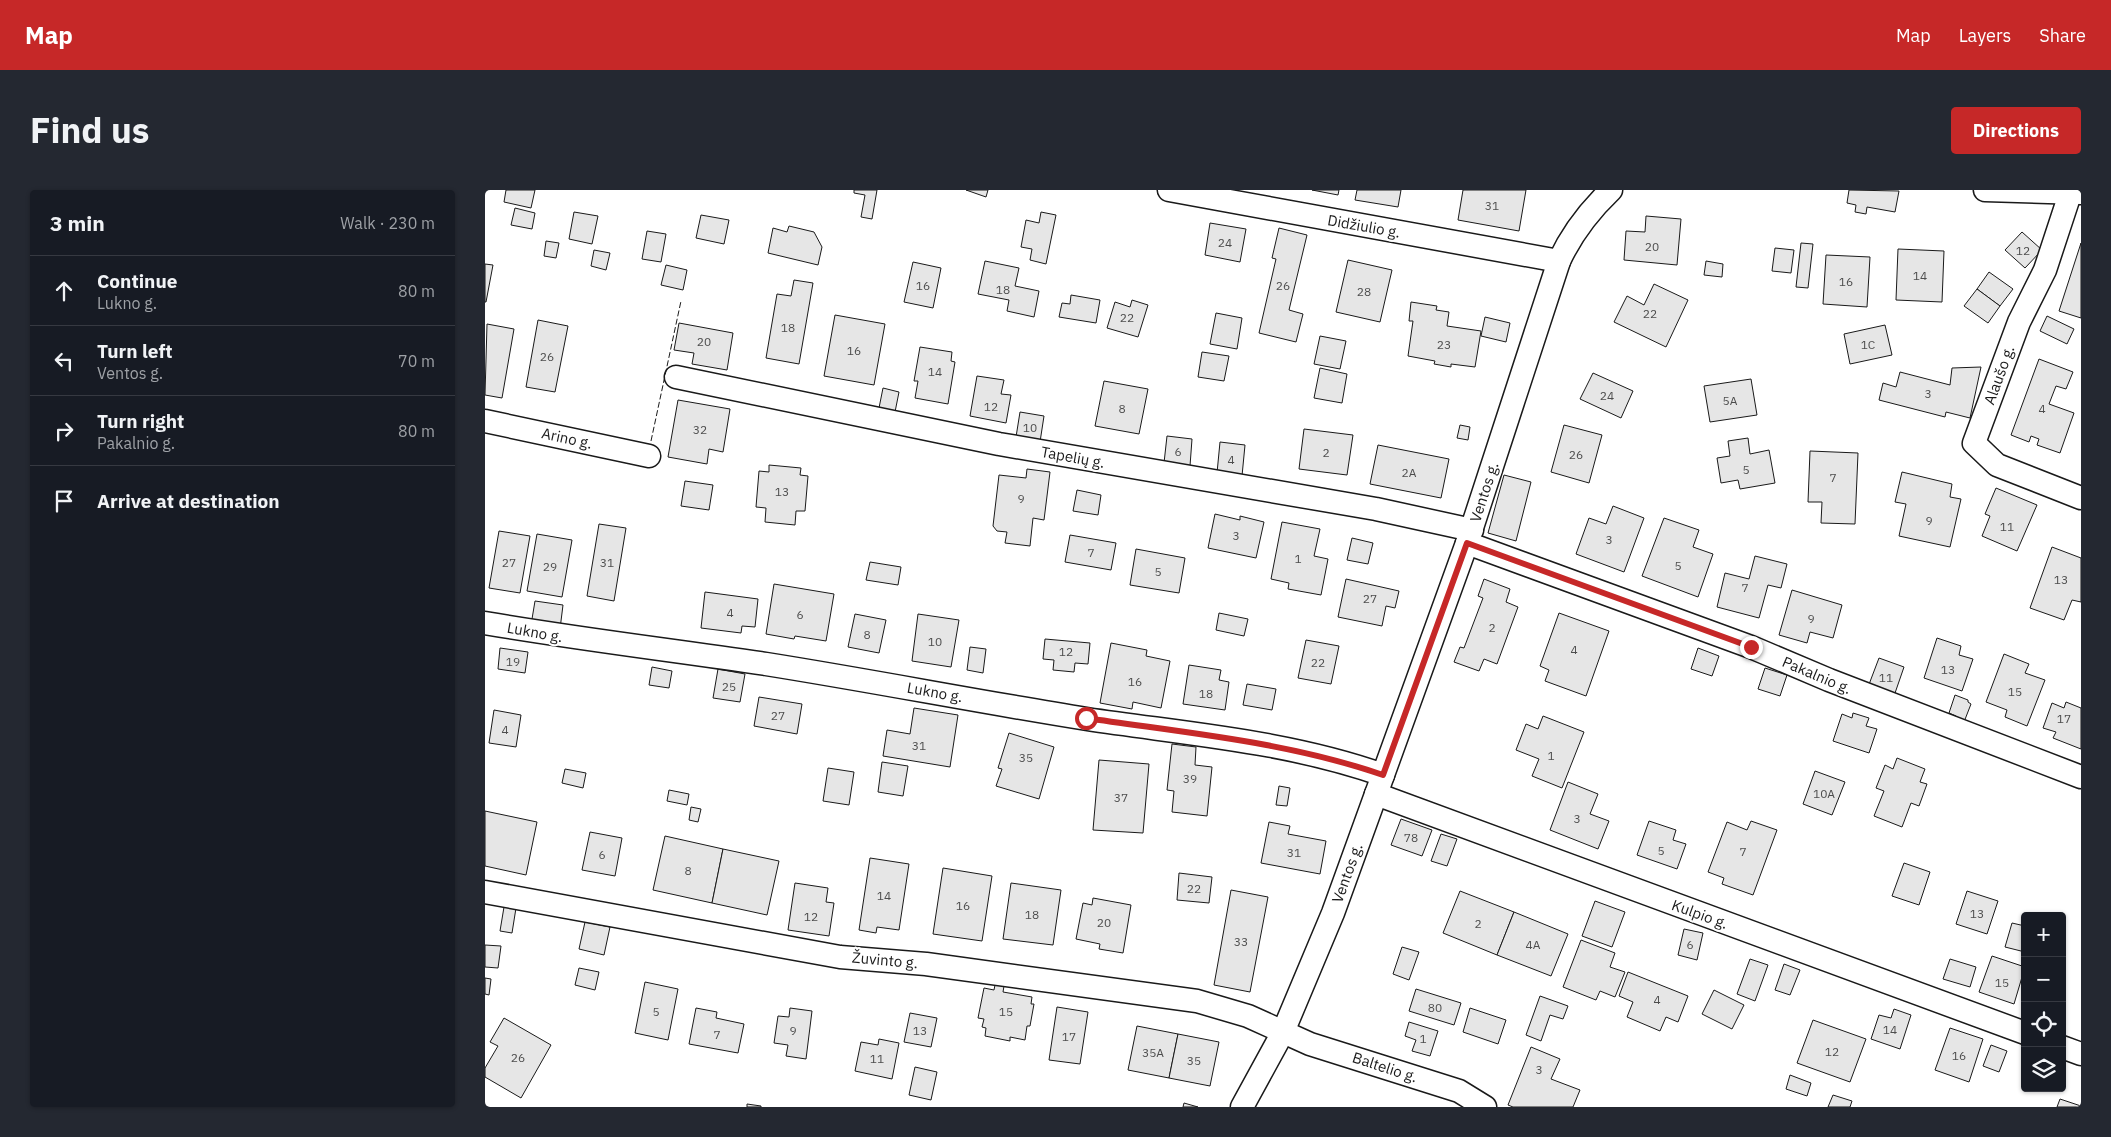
<!DOCTYPE html>
<meta charset="utf-8">
<style>
body{margin:0;font-family:"IBM Plex Sans",sans-serif;background:#242831;color:#f1f3f6}
.controls{position:absolute;right:15px;bottom:15px;display:grid;overflow:hidden;border-radius:5px;box-shadow:0 1px 4px #0004}
.controls button{width:45px;height:45px;display:grid;place-items:center;padding:0;border:0;border-bottom:1px solid #363941;background:#171b24;color:#f1f3f6;font:25px sans-serif}
.stop{position:absolute;width:15px;height:15px;margin:-11px;border:4px solid #c62828;border-radius:50%;background:#fff}
.stop.end{background:#c62828;border-color:#fff;box-shadow:0 1px 5px #0008}
.list{margin:0;padding:0;list-style:none}
h2{display:flex;justify-content:space-between;align-items:center;height:65px;margin:0;padding:0 20px;font-size:21px}
h2 small{font-size:16px;font-weight:400;color:#9ea1a6}
.list li{display:grid;grid-template-columns:32px 1fr auto;gap:15px;align-items:center;box-sizing:border-box;height:70px;padding:0 20px;border-top:1px solid #363941}
.list b{display:block;font-size:19px;white-space:nowrap}
.list p{margin:0;font-size:16px;white-space:nowrap;color:#9ea1a6}
.list em{font-size:16px;font-style:normal;color:#9ea1a6}
.icon{flex:none;width:28px;height:28px;fill:none;stroke:currentColor;stroke-width:2;stroke-linecap:round;stroke-linejoin:round}
.map{position:relative;flex:none;width:1596px;height:917px;overflow:hidden;border-radius:5px}
header{display:flex;align-items:center;gap:30px;box-sizing:border-box;height:70px;padding:0 25px;background:#c62828;color:#fff}
header strong{font-size:24px}
nav{display:flex;gap:28px;margin-inline-start:auto;font-size:18px}
.intro{display:flex;align-items:center;justify-content:space-between;box-sizing:border-box;height:120px;padding:0 30px}
h1{margin:0;font-size:35px}
.button{padding:12px 22px;border-radius:5px;background:#c62828;color:#fff;font-size:18px;font-weight:700}
main{display:flex;gap:30px;padding:0 30px}
aside{flex:1;background:#171b24;border-radius:5px;box-shadow:0 1px 4px #0004}
.map>svg:first-child{display:block}
.building{fill:#e6e6e6;stroke:#1a1a1a}
.lines{fill:none;stroke-linecap:round;stroke-linejoin:round}
.minor-casing{stroke:#1a1a1a;stroke-width:25}
.minor{stroke:#fff;stroke-width:22}
.fence{stroke:#1a1a1a;stroke-width:1;stroke-dasharray:6 2.5;stroke-linecap:butt}
.route{stroke:#c62828;stroke-width:6}
.labels{text-anchor:middle;dominant-baseline:central;stroke-width:4;stroke-linejoin:round;paint-order:stroke}
.number-label{font-size:12px;fill:#4d4d4d}
.street-label{font-size:15px;fill:#1a1a1a;stroke:#fff}
</style>
<header>
<strong>Map</strong>
<nav><a>Map</a><a>Layers</a><a>Share</a></nav>
</header>
<div class="intro"><h1>Find us</h1><a class="button">Directions</a></div>
<main>
<aside>
<h2>3 min<small>Walk · 230 m</small></h2>
<ul class="list">
<li><svg class="icon" aria-label="ahead" viewBox="0 0 24 24"><path d="M12 20V5M6 11l6-6 6 6"/></svg><div><b>Continue</b><p>Lukno g.</p></div><em>80 m</em></li>
<li><svg class="icon" aria-label="left" viewBox="0 0 24 24"><path d="M17 20v-9H6M10 6l-5 5 5 5"/></svg><div><b>Turn left</b><p>Ventos g.</p></div><em>70 m</em></li>
<li><svg class="icon" aria-label="right" viewBox="0 0 24 24"><path d="M7 20v-9h11M14 6l5 5-5 5"/></svg><div><b>Turn right</b><p>Pakalnio g.</p></div><em>80 m</em></li>
<li><svg class="icon" aria-label="arrive" viewBox="0 0 24 24"><path d="M6 21V4h12l-3 4 3 4H6"/></svg><div><b>Arrive at destination</b></div></li>
</ul>
</aside>
<div class="map">
<svg width="1596" height="917" viewBox="0 0 1596 917">
<rect width="100%" height="100%" fill="#fff"/>
<g class="building">
<polygon points="21,0 50,0 46,18 19,12"/>
<polygon points="369,0 392,0 387,29 376,27 380,5 369,3"/>
<polygon points="481,0 503,0 501,7"/>
<polygon points="827,0 854,0 853,5"/>
<polygon points="872,0 916,0 913,17 870,10"/>
<polygon points="978,0 1041,0 1034,41 973,30"/>
<polygon points="1364,0 1414,1 1410,22 1382,17 1381,24 1370,22 1371,15 1362,13"/>
<polygon points="30,18 50,23 47,39 26,35"/>
<polygon points="89,22 113,26 107,54 84,49"/>
<polygon points="556,22 571,25 561,74 545,70 547,59 536,57 541,30 554,33"/>
<polygon points="216,25 244,30 239,54 211,48"/>
<polygon points="1161,26 1196,29 1192,75 1139,70 1141,41 1160,42"/>
<polygon points="725,33 761,39 755,72 720,65"/>
<polygon points="304,36 329,42 337,57 333,75 283,63 288,38 302,42"/>
<polygon points="794,38 822,45 804,120 818,124 811,152 774,143 791,69 787,68"/>
<polygon points="162,41 181,44 176,72 157,69"/>
<polygon points="1537,42 1557,60 1540,78 1520,60"/>
<polygon points="61,51 74,53 71,68 59,66"/>
<polygon points="1316,53 1328,54 1323,98 1311,97"/>
<polygon points="1596,53 1596,128 1574,121"/>
<polygon points="1290,58 1309,60 1306,83 1287,81"/>
<polygon points="1413,59 1459,61 1457,112 1411,110"/>
<polygon points="109,60 125,63 121,80 106,76"/>
<polygon points="1341,65 1385,67 1382,117 1338,114"/>
<polygon points="863,70 907,80 895,132 851,122"/>
<polygon points="500,71 534,78 530,96 554,101 549,127 522,121 524,110 493,104"/>
<polygon points="1221,71 1238,74 1237,87 1219,85"/>
<polygon points="428,72 456,78 448,118 419,112"/>
<polygon points="0,74 8,75 1,112 0,112"/>
<polygon points="181,75 202,80 198,100 176,95"/>
<polygon points="1504,82 1528,99 1515,116 1492,99"/>
<polygon points="309,90 328,93 314,174 281,168 292,104 306,106"/>
<polygon points="1169,94 1203,110 1181,157 1129,132 1142,106 1159,115"/>
<polygon points="1492,99 1515,116 1503,133 1479,116"/>
<polygon points="586,105 615,110 611,133 574,127 577,113 585,114"/>
<polygon points="647,110 663,115 653,147 622,138 630,112 645,117"/>
<polygon points="926,112 952,116 951,120 964,122 962,136 996,141 990,177 966,174 966,177 949,174 950,171 923,166 928,131 924,131"/>
<polygon points="731,123 757,128 752,159 725,154"/>
<polygon points="350,125 400,134 389,195 339,186"/>
<polygon points="1562,126 1589,139 1582,154 1555,141"/>
<polygon points="1000,127 1025,133 1021,152 996,146"/>
<polygon points="53,130 83,136 70,202 41,197"/>
<polygon points="194,133 248,143 242,180 207,174 209,163 189,160"/>
<polygon points="2,134 29,139 17,208 0,205"/>
<polygon points="1400,135 1407,165 1365,174 1359,144"/>
<polygon points="835,146 861,151 855,179 829,174"/>
<polygon points="435,157 467,162 466,171 470,172 463,214 430,208 433,191 429,191"/>
<polygon points="717,162 744,166 739,191 713,187"/>
<polygon points="1554,169 1588,182 1581,199 1571,196 1564,214 1589,223 1575,263 1552,255 1554,249 1546,246 1544,252 1526,245"/>
<polygon points="1496,177 1485,228 1461,222 1460,227 1394,210 1398,193 1411,197 1415,182 1465,195 1467,178"/>
<polygon points="835,178 862,184 857,213 829,208"/>
<polygon points="1108,183 1148,201 1136,228 1095,209"/>
<polygon points="492,186 519,190 516,204 526,205 521,233 485,226"/>
<polygon points="1266,189 1272,225 1225,232 1219,196"/>
<polygon points="619,191 663,199 654,244 610,236"/>
<polygon points="398,198 414,202 410,222 394,218"/>
<polygon points="193,210 245,219 238,262 224,259 222,274 183,267"/>
<polygon points="535,222 559,226 555,252 531,247"/>
<polygon points="975,235 985,237 983,250 972,248"/>
<polygon points="1079,235 1117,245 1104,293 1066,282"/>
<polygon points="819,239 868,245 862,285 814,279"/>
<polygon points="682,246 707,249 705,276 679,273"/>
<polygon points="1263,248 1265,264 1284,260 1290,293 1255,299 1253,290 1236,293 1232,268 1245,266 1243,251"/>
<polygon points="735,252 760,255 757,286 732,283"/>
<polygon points="893,255 964,269 956,308 885,294"/>
<polygon points="1325,261 1373,263 1370,334 1336,333 1337,312 1323,312"/>
<polygon points="284,275 316,278 315,285 323,286 320,321 311,321 310,335 280,332 281,318 271,317 274,281 284,282"/>
<polygon points="542,279 565,282 559,330 548,328 545,356 520,353 522,342 512,341 508,336 514,285 541,288"/>
<polygon points="1417,282 1467,294 1465,307 1476,309 1465,357 1414,346 1421,314 1410,312"/>
<polygon points="1019,285 1046,292 1031,351 1003,343"/>
<polygon points="200,291 228,295 224,320 196,316"/>
<polygon points="1511,298 1552,315 1532,361 1497,346 1505,326 1500,324"/>
<polygon points="592,300 616,305 613,325 588,321"/>
<polygon points="1128,316 1159,328 1139,382 1091,364 1104,328 1121,334"/>
<polygon points="730,324 755,330 755,326 779,332 771,368 723,358"/>
<polygon points="1179,328 1214,340 1208,357 1228,364 1213,407 1157,386"/>
<polygon points="797,332 835,339 829,366 843,369 836,405 803,399 804,393 786,389"/>
<polygon points="114,334 141,338 129,411 102,406"/>
<polygon points="14,341 45,346 35,403 4,398"/>
<polygon points="52,344 87,350 77,407 42,401"/>
<polygon points="585,345 631,353 626,380 580,372"/>
<polygon points="867,348 888,353 883,374 862,370"/>
<polygon points="1567,357 1596,368 1596,412 1587,410 1579,430 1545,418"/>
<polygon points="651,359 700,368 694,403 645,395"/>
<polygon points="1270,366 1302,374 1296,398 1283,395 1274,428 1232,417 1240,383 1264,389"/>
<polygon points="385,372 416,377 413,395 381,390"/>
<polygon points="861,389 914,401 910,418 901,416 897,436 853,427"/>
<polygon points="999,389 1025,399 1021,412 1033,417 1012,474 999,469 994,481 969,472 975,457 979,458 998,408 993,406"/>
<polygon points="289,394 349,404 341,451 310,446 309,449 281,444"/>
<polygon points="1307,400 1357,415 1348,448 1325,442 1322,453 1294,445"/>
<polygon points="220,402 273,409 270,437 257,436 256,443 216,438"/>
<polygon points="50,411 78,415 75,439 46,435"/>
<polygon points="734,423 763,429 759,446 731,440"/>
<polygon points="1074,423 1124,441 1101,506 1060,491 1064,480 1055,476"/>
<polygon points="370,424 401,430 394,463 363,457"/>
<polygon points="433,424 474,430 466,477 427,471"/>
<polygon points="1452,448 1476,456 1474,465 1488,469 1477,501 1439,488"/>
<polygon points="560,449 605,453 603,474 590,473 589,482 568,480 569,470 558,469"/>
<polygon points="821,450 854,456 846,494 813,488"/>
<polygon points="626,453 662,460 661,466 685,471 676,518 648,512 647,519 615,513"/>
<polygon points="485,457 501,459 498,483 482,480"/>
<polygon points="15,458 43,462 40,483 13,479"/>
<polygon points="1213,458 1234,466 1227,486 1206,479"/>
<polygon points="1519,464 1544,474 1540,483 1560,490 1542,536 1520,527 1522,520 1501,512"/>
<polygon points="1394,468 1419,477 1409,506 1383,497"/>
<polygon points="704,475 736,480 734,490 744,492 740,520 698,514"/>
<polygon points="167,477 187,481 184,498 164,495"/>
<polygon points="1280,478 1302,485 1295,506 1273,499"/>
<polygon points="233,479 260,484 255,512 228,508"/>
<polygon points="762,494 791,499 787,520 758,515"/>
<polygon points="1470,505 1483,510 1483,512 1486,514 1479,532 1470,529 1471,526 1464,523"/>
<polygon points="274,507 317,514 312,544 269,536"/>
<polygon points="1581,512 1596,518 1596,559 1568,548 1571,542 1558,538 1567,513 1579,518"/>
<polygon points="429,518 473,525 465,577 398,566 402,540 425,544"/>
<polygon points="9,520 36,525 31,557 4,553"/>
<polygon points="1368,523 1384,528 1381,536 1392,539 1384,563 1348,551 1357,524 1367,528"/>
<polygon points="1058,526 1099,542 1077,598 1047,586 1054,569 1031,560 1041,534 1053,539"/>
<polygon points="524,543 569,557 554,609 511,596 517,579 513,578"/>
<polygon points="687,554 711,557 710,575 727,577 722,626 687,622 689,601 682,600"/>
<polygon points="1412,568 1440,579 1435,592 1442,594 1434,616 1426,613 1417,637 1389,626 1399,601 1391,598 1400,575 1408,579"/>
<polygon points="614,570 664,574 658,643 608,640"/>
<polygon points="397,572 423,576 418,606 393,602"/>
<polygon points="343,578 369,582 364,615 338,611"/>
<polygon points="80,579 101,583 98,598 77,593"/>
<polygon points="1330,581 1360,592 1347,625 1318,614"/>
<polygon points="1083,592 1113,604 1105,624 1124,631 1113,659 1065,640"/>
<polygon points="794,596 805,598 802,616 791,615"/>
<polygon points="184,600 204,604 202,615 182,611"/>
<polygon points="206,617 216,619 213,632 204,630"/>
<polygon points="0,621 52,632 41,685 0,676"/>
<polygon points="916,629 947,640 937,666 906,655"/>
<polygon points="1164,631 1191,640 1188,650 1201,654 1192,679 1152,665"/>
<polygon points="1266,631 1292,640 1268,705 1237,694 1239,688 1223,682 1242,632 1262,640"/>
<polygon points="784,632 805,636 803,644 841,651 835,684 776,673"/>
<polygon points="105,642 137,648 130,686 97,680"/>
<polygon points="956,644 972,649 962,676 946,671"/>
<polygon points="180,646 238,659 227,713 168,700"/>
<polygon points="238,659 294,671 282,725 227,713"/>
<polygon points="385,668 424,674 414,740 392,737 391,743 374,740"/>
<polygon points="1419,673 1445,682 1434,715 1407,706"/>
<polygon points="458,678 507,686 497,751 448,744"/>
<polygon points="694,683 727,687 724,713 692,710"/>
<polygon points="310,693 343,698 341,712 349,713 344,746 303,740"/>
<polygon points="526,693 576,700 568,755 518,749"/>
<polygon points="746,700 783,707 765,802 729,795"/>
<polygon points="975,701 1029,722 1012,765 958,743"/>
<polygon points="1482,701 1513,711 1502,744 1471,734"/>
<polygon points="608,708 646,715 638,763 614,759 615,754 591,749 598,713 607,715"/>
<polygon points="1110,711 1140,722 1127,757 1097,746"/>
<polygon points="19,717 31,718 27,743 15,741"/>
<polygon points="1029,722 1083,744 1066,786 1012,765"/>
<polygon points="100,732 125,737 119,765 94,759"/>
<polygon points="1527,733 1540,736 1540,762 1520,757"/>
<polygon points="1199,739 1218,743 1212,770 1193,765"/>
<polygon points="1096,750 1130,763 1125,777 1140,782 1130,807 1115,801 1111,810 1078,797"/>
<polygon points="0,755 16,756 13,778 0,777"/>
<polygon points="917,757 934,762 924,790 908,784"/>
<polygon points="1507,766 1540,777 1529,814 1494,802"/>
<polygon points="1265,769 1283,775 1270,811 1252,804"/>
<polygon points="1465,769 1491,777 1485,797 1458,789"/>
<polygon points="1299,774 1315,780 1305,805 1290,800"/>
<polygon points="94,778 114,782 110,800 90,795"/>
<polygon points="1143,782 1203,806 1193,832 1181,827 1175,841 1142,827 1148,812 1134,806"/>
<polygon points="0,788 6,789 4,805 0,804"/>
<polygon points="160,792 193,799 183,850 150,843"/>
<polygon points="510,795 519,796 518,802 547,807 546,814 549,814 545,836 542,836 540,850 525,847 525,851 500,846 501,838 497,837 499,829 493,828 499,798 509,800"/>
<polygon points="931,799 976,813 969,835 924,821"/>
<polygon points="1229,800 1259,815 1247,839 1217,824"/>
<polygon points="1055,806 1083,816 1078,829 1065,825 1056,851 1041,845"/>
<polygon points="572,817 603,822 595,874 564,870"/>
<polygon points="211,818 232,822 231,828 259,834 253,863 204,854"/>
<polygon points="305,818 327,821 321,869 301,866 303,855 289,853 293,826 304,827"/>
<polygon points="985,818 1021,830 1013,854 978,842"/>
<polygon points="1409,819 1426,825 1415,859 1386,849 1394,825 1406,828"/>
<polygon points="425,823 452,828 446,857 419,852"/>
<polygon points="19,828 66,855 36,908 0,887 0,878 13,856 5,852"/>
<polygon points="1328,830 1381,849 1365,892 1312,873"/>
<polygon points="924,832 953,841 945,866 927,861 931,850 920,846"/>
<polygon points="652,836 693,844 684,888 643,880"/>
<polygon points="1465,838 1498,849 1484,892 1450,880"/>
<polygon points="693,844 734,852 725,896 684,888"/>
<polygon points="394,849 414,853 407,889 370,881 376,852 393,855"/>
<polygon points="1506,855 1522,861 1514,882 1498,876"/>
<polygon points="1046,857 1075,869 1066,889 1095,900 1088,917 1028,917 1023,915"/>
<polygon points="430,877 452,882 446,910 424,905"/>
<polygon points="1305,885 1326,893 1322,906 1301,899"/>
<polygon points="1348,905 1367,911 1365,917 1343,917"/>
<polygon points="1575,909 1596,916 1596,917 1572,917"/>
<polygon points="699,913 713,917 698,917"/>
<polygon points="262,914 276,916 276,917 262,917"/>
</g>
<g class="lines">
<defs>
<g id="minor">
<polyline points="684,0 1074,71"/>
<polyline points="1500,0 1596,3"/>
<polyline points="1585,4 1560,80 1534,132 1489,253 1512,275 1596,308"/>
<polyline points="191,187 514,254 891,319 987,340"/>
<polyline points="0,231 164,266"/>
<polyline points="982,353 1266,457 1344,490 1596,587"/>
<path d="M0,433C93,449 187,460 281,474C388,491 495,512 602,529C701,544 802,551 898,585"/>
<polyline points="891,604 1540,843"/>
<polyline points="0,702 355,767 441,774 712,811 763,826 825,854 974,901 1000,917"/>
<polyline points="1577,857 1596,864"/>
<path d="M757,917L798,842L848,723L982,353L1074,71C1087,43 1103,22 1126,0"/>
</g>
</defs>
<use href="#minor" class="minor-casing"/>
<use href="#minor" class="minor"/>
<polyline class="fence" points="166,251 196,111"/>
</g>
<g class="lines">
<path class="route" d="M601,528C701,543 803,552 898,585L982,353L1266,457"/>
</g>
<g class="labels">
<g class="number-label">
<text x="1007" y="15">31</text>
<text x="740" y="52">24</text>
<text x="1167" y="56">20</text>
<text x="1538" y="60">12</text>
<text x="1435" y="85">14</text>
<text x="1361" y="91">16</text>
<text x="438" y="95">16</text>
<text x="798" y="95">26</text>
<text x="518" y="99">18</text>
<text x="879" y="101">28</text>
<text x="1165" y="123">22</text>
<text x="642" y="127">22</text>
<text x="303" y="137">18</text>
<text x="219" y="151">20</text>
<text x="959" y="154">23</text>
<text x="1383" y="154">1C</text>
<text x="369" y="160">16</text>
<text x="62" y="166">26</text>
<text x="450" y="181">14</text>
<text x="1443" y="203">3</text>
<text x="1122" y="205">24</text>
<text x="1245" y="210">5A</text>
<text x="506" y="216">12</text>
<text x="637" y="218">8</text>
<text x="1557" y="218">4</text>
<text x="545" y="237">10</text>
<text x="215" y="239">32</text>
<text x="693" y="261">6</text>
<text x="841" y="262">2</text>
<text x="1091" y="264">26</text>
<text x="746" y="269">4</text>
<text x="1261" y="279">5</text>
<text x="924" y="282">2A</text>
<text x="1348" y="287">7</text>
<text x="297" y="301">13</text>
<text x="536" y="308">9</text>
<text x="1444" y="330">9</text>
<text x="1522" y="336">11</text>
<text x="751" y="345">3</text>
<text x="1124" y="349">3</text>
<text x="606" y="362">7</text>
<text x="813" y="368">1</text>
<text x="24" y="372">27</text>
<text x="122" y="372">31</text>
<text x="1193" y="375">5</text>
<text x="65" y="376">29</text>
<text x="673" y="381">5</text>
<text x="1576" y="389">13</text>
<text x="1260" y="397">7</text>
<text x="885" y="408">27</text>
<text x="245" y="422">4</text>
<text x="315" y="424">6</text>
<text x="1326" y="428">9</text>
<text x="1007" y="437">2</text>
<text x="382" y="444">8</text>
<text x="450" y="451">10</text>
<text x="1089" y="459">4</text>
<text x="581" y="461">12</text>
<text x="28" y="471">19</text>
<text x="833" y="472">22</text>
<text x="1463" y="479">13</text>
<text x="1401" y="487">11</text>
<text x="650" y="491">16</text>
<text x="244" y="496">25</text>
<text x="1530" y="501">15</text>
<text x="721" y="503">18</text>
<text x="293" y="525">27</text>
<text x="1579" y="528">17</text>
<text x="20" y="539">4</text>
<text x="434" y="555">31</text>
<text x="1066" y="565">1</text>
<text x="541" y="567">35</text>
<text x="705" y="588">39</text>
<text x="1339" y="603">10A</text>
<text x="636" y="607">37</text>
<text x="1092" y="628">3</text>
<text x="926" y="647">78</text>
<text x="1176" y="660">5</text>
<text x="1258" y="661">7</text>
<text x="809" y="662">31</text>
<text x="117" y="664">6</text>
<text x="203" y="680">8</text>
<text x="709" y="698">22</text>
<text x="399" y="705">14</text>
<text x="478" y="715">16</text>
<text x="1492" y="723">13</text>
<text x="547" y="724">18</text>
<text x="326" y="726">12</text>
<text x="619" y="732">20</text>
<text x="993" y="733">2</text>
<text x="756" y="751">33</text>
<text x="1048" y="754">4A</text>
<text x="1205" y="754">6</text>
<text x="1517" y="792">15</text>
<text x="1172" y="809">4</text>
<text x="950" y="817">80</text>
<text x="171" y="821">5</text>
<text x="521" y="821">15</text>
<text x="1405" y="839">14</text>
<text x="308" y="840">9</text>
<text x="435" y="840">13</text>
<text x="232" y="844">7</text>
<text x="584" y="846">17</text>
<text x="938" y="848">1</text>
<text x="1347" y="861">12</text>
<text x="668" y="862">35A</text>
<text x="1474" y="865">16</text>
<text x="33" y="867">26</text>
<text x="392" y="868">11</text>
<text x="709" y="870">35</text>
<text x="1054" y="879">3</text>
</g>
<g class="street-label">
<text transform="translate(879 36) rotate(10)">Didžiulio g.</text>
<text transform="translate(1514 185) rotate(-70)">Alaušo g.</text>
<text transform="translate(82 248) rotate(12)">Arino g.</text>
<text transform="translate(588 267) rotate(10)">Tapelių g.</text>
<text transform="translate(999 302) rotate(-72)">Ventos g.</text>
<text transform="translate(50 442) rotate(10)">Lukno g.</text>
<text transform="translate(1332 485) rotate(23)">Pakalnio g.</text>
<text transform="translate(450 502) rotate(10)">Lukno g.</text>
<text transform="translate(862 683) rotate(-70)">Ventos g.</text>
<text transform="translate(1215 724) rotate(20)">Kulpio g.</text>
<text transform="translate(400 770) rotate(5)">Žuvinto g.</text>
<text transform="translate(900 877) rotate(18)">Baltelio g.</text>
</g>
</g>
</svg>
<div class="controls">
<button>+</button>
<button>−</button>
<button><svg class="icon" aria-label="locate" viewBox="0 0 24 24"><circle cx="12" cy="12" r="6"/><path d="M12 2v4M12 18v4M2 12h4M18 12h4"/></svg></button>
<button><svg class="icon" aria-label="layers" viewBox="0 0 24 24"><path d="M12 4l9 5-9 5-9-5zM3 14l9 5 9-5"/></svg></button>
</div>
<div class="stop" style="left:601px;top:528px"></div>
<div class="stop end" style="left:1266px;top:457px"></div>
</div>
</main>
